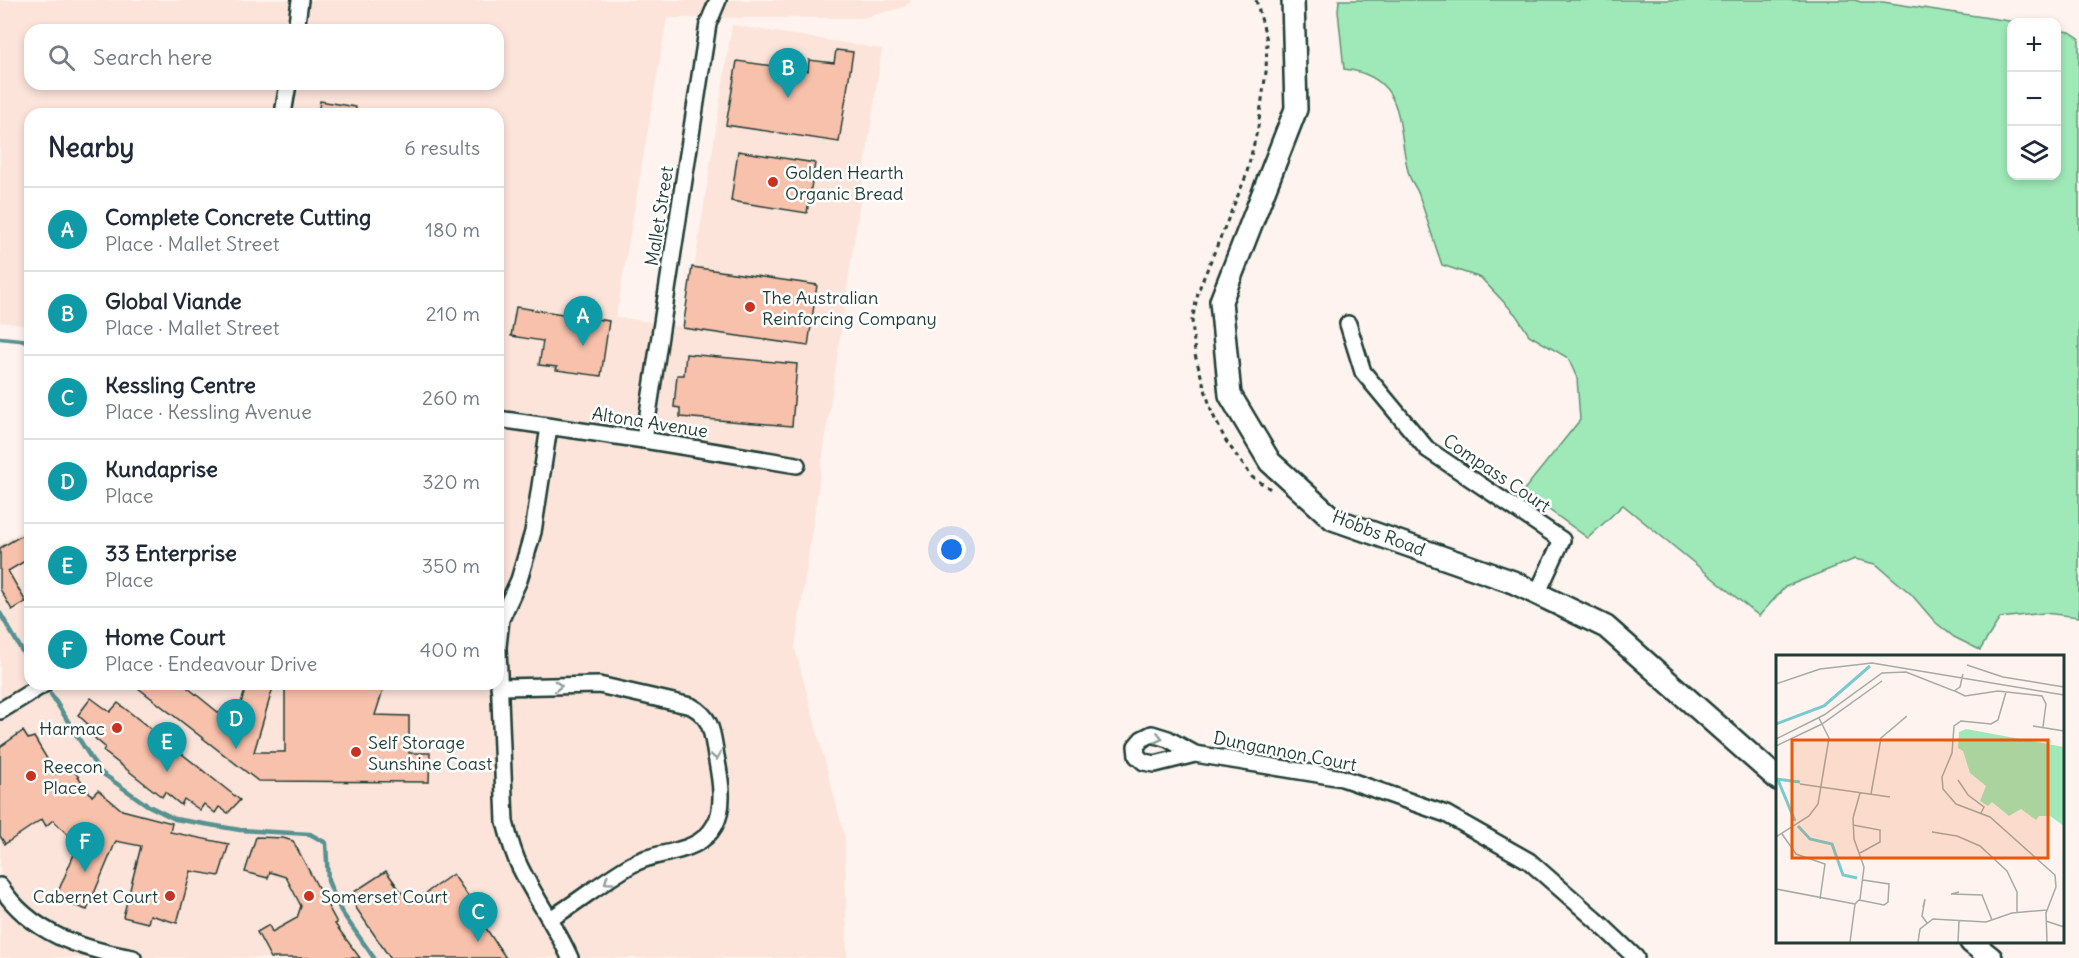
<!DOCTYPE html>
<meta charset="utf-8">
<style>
body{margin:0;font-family:Delius,sans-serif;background:#f2f2f3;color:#1f2937}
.controls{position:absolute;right:18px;top:18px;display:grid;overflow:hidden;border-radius:12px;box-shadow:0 3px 9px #0003}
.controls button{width:54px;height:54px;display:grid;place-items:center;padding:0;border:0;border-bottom:2px solid #e0e1e3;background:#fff;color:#1f2937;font:30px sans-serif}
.you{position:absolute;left:952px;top:550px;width:21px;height:21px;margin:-15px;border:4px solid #fff;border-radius:50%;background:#1a73e8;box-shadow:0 0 0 9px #1a73e833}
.badge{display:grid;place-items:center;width:39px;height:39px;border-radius:50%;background:#0b8043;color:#fff;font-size:20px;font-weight:700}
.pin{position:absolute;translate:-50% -50px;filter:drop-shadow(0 2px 3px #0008)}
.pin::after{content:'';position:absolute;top:32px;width:21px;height:18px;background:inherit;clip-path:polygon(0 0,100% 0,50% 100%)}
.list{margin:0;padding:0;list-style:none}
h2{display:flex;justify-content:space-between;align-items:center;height:78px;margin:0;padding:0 24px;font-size:26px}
h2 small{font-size:20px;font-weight:400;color:#747a83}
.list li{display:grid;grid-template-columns:39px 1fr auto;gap:18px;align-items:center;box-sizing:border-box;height:84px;padding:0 24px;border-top:2px solid #e0e1e3}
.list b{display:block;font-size:22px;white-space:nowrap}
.list p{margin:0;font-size:20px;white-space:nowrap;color:#747a83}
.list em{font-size:20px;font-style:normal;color:#747a83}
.icon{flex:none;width:33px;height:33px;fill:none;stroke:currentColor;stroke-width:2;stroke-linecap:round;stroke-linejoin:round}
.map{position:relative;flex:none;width:2079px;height:958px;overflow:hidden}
.search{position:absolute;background:#fff;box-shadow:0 3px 9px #0003;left:24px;top:24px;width:480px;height:66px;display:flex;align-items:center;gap:15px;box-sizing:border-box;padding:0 21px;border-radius:18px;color:#747a83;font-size:22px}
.panel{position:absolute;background:#fff;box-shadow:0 3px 9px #0003;left:24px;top:108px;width:480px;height:582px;border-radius:18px}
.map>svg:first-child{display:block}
.built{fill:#fce4da;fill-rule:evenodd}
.green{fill:#9fe9b8;stroke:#5f9376;stroke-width:1.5}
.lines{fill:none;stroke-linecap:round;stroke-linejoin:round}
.stream{stroke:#559291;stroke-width:4.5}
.building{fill:#f8c1ab;stroke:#1f3d34;stroke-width:1.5}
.street-casing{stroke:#1f3d34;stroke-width:20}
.secondary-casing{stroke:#1f3d34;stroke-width:26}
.path{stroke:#1f3d34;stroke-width:3;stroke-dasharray:4.5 4.5;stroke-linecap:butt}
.street{stroke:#fff;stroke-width:15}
.secondary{stroke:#fff;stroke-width:21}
.oneway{stroke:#8f9e9a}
.poi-dot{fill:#c8321e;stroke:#fff;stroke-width:2}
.labels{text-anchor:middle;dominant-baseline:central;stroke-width:5;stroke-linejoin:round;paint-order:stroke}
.poi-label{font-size:18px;fill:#1f3d34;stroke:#fff;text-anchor:start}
.street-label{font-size:18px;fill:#1f3d34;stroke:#fff}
.inset-river{fill:none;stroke:#79cacf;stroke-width:3}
.inset-road{fill:none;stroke:#a5aaa4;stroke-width:1.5}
.view{fill:#e8590c;fill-opacity:0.15;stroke:#e8590c;stroke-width:3}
.inset-edge{fill:none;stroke:#1f3d34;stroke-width:3}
</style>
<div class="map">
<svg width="2079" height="958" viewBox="0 0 2079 958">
<rect width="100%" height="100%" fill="#fef3ee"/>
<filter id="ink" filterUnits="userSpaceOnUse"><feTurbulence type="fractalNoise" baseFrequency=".0167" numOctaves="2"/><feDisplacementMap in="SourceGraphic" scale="12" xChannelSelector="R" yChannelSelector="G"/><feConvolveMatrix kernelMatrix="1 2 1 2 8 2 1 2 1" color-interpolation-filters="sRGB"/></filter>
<g filter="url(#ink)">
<path class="built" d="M0,0H912L904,7L862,18H667L616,317L685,327L732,25L882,49L795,648L845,837L847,958H0V544L30,526V684H498V114H30V326L0,322ZM30,30H498V84H30Z"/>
<path class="green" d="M1339,0H1854L1861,2H1883L2016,22H2012V176H2056L2057,30L2070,32L2079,38V617L2044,613L2000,618L1980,650L1954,637L1935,622L1911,594L1876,564L1855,559L1785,587L1759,616L1623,505L1588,538L1523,491L1580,420L1577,378L1568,358L1529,335L1516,315L1481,278L1442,265C1434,242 1427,219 1419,195C1417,188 1411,182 1409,175C1396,128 1409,77 1344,69L1338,11Z"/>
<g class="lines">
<g class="stream">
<polyline points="0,338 30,341"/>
<polyline points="0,613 25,656"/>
<polyline points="51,694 99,771 147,805 175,819 240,830 310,834 326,843 328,881 341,911 374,958"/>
</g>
</g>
<g class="building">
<polygon points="836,50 853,52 839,142 726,125 737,61 808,71 809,60 834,63"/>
<polygon points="320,101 356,107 355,114 318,114"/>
<polygon points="738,151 815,163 807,213 731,201"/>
<polygon points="692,267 817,285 808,346 683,328"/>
<polygon points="516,307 609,321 601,376 556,370 557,367 539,365 543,341 511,336"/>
<polygon points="686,354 797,364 792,426 680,417 680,408 674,407 677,375 684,375"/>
<polygon points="24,534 30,544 30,558 8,571 26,602 12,610 0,589 0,548"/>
<polygon points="133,684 183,684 234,725 247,684 274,684 254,752 285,752 285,684 385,684 375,715 409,716 409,753 430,753 429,782 258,781"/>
<polygon points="91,698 110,712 118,703 240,800 228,813 219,807 215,813 204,804 200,810 184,799 181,805 165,792 162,797 103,751 105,747 91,735 94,730 78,715"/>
<polygon points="23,731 28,739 34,737 56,774 70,765 92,796 98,790 122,810 172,823 170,832 229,844 219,876 191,871 177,923 150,915 148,923 123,917 141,846 116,841 87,910 55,899 78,845 53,820 46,826 42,819 5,844 0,836 0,747"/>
<polygon points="256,837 283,838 293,841 337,923 335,924 360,958 271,958 257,932 269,925 272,932 297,918 301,906 286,877 270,872 268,878 245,872"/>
<polygon points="386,871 410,904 453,874 484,919 481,921 506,958 390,958 348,896"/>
</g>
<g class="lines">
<defs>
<g id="street">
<polyline points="296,30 300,0"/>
<polyline points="283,114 288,84"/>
<polyline points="1348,324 1363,372 1427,449 1562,540 1537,594"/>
<polyline points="498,419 644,440 797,465"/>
<polyline points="644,440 708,24 718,0"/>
<polyline points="498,646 501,619 519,580 533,532 549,427"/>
<path d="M498,649L505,822C509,838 513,853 520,867C535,898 556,926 570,958"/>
<path d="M499,687L599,685L691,706C713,718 712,734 716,756C724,797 729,837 679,850C662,855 646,856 631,865C603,881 578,902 550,919"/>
<polyline points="0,711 44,684"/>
<polyline points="1195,754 1155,764 1144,762 1137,756 1136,746 1142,739 1152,734 1168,739 1195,754 1342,778 1446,814 1529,861 1595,919 1636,958"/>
<path d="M0,886C30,933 81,949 133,958"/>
</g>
<g id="secondary">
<polyline points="1293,0 1296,109 1221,301 1230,395 1270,462 1333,519 1513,582 1606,627 1778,779"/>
<polyline points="1971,942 1991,958"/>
</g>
</defs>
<use href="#street" class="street-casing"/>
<use href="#secondary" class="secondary-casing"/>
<polyline class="path" points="1256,0 1267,40 1266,72 1258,127 1246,176 1199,289 1192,320 1195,355 1212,413 1226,441 1252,477 1272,490"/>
<use href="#street" class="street"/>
<use href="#secondary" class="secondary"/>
</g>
<defs><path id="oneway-chevron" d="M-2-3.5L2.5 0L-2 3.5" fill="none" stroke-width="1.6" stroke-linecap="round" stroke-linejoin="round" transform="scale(1.5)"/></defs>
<g class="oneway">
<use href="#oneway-chevron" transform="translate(558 686) rotate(-1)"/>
<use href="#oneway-chevron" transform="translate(1159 738) rotate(13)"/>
<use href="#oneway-chevron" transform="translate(716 756) rotate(80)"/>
<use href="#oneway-chevron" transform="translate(608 881) rotate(145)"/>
</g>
</g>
<g class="poi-dot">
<circle cx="773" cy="182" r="6"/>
<circle cx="750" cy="307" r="6"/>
<circle cx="117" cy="728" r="6"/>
<circle cx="356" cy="752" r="6"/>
<circle cx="31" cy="776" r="6"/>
<circle cx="170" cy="896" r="6"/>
<circle cx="309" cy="896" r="6"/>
</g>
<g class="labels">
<g class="poi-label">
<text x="785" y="172">Golden Hearth<tspan x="785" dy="21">Organic Bread</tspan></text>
<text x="762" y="297">The Australian<tspan x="762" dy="21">Reinforcing Company</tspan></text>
<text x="105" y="728" text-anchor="end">Harmac</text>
<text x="368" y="742">Self Storage<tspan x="368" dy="21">Sunshine Coast</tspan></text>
<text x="43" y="766">Reecon<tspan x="43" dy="21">Place</tspan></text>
<text x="158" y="896" text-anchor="end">Cabernet Court</text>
<text x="321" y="896">Somerset Court</text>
</g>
<g class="street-label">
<text transform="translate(659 216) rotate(-81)">Mallet Street</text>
<text transform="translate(650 422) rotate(9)">Altona Avenue</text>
<text transform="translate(1497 473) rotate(34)">Compass Court</text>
<text transform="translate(1379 533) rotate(21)">Hobbs Road</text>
<text transform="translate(1285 751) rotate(11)">Dungannon Court</text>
</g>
</g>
<g transform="translate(1776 655)">
<rect width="288" height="288" fill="#fef3ee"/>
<path d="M190,74L288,92V171L274,161H263L260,165L245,154L233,161L216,147L212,151L204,146L210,131L194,118L187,96L182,93L183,77Z" fill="#9fe9b8"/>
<path class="inset-river" d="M0,69L48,51L94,11M0,124L24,127M2,125L19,166M22,171L34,184L56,189L67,220L81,223"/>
<path class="inset-road" d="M191,10L227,22L288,32M0,29L44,14L96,8L288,40M179,36L189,41L222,36L266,41L270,49L267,72M230,37L222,65L215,69L185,66L178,71L176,98L166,122L167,134L180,149L214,162L279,220L280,232L270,258L271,287M257,71L288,76M0,84L48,60L106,18L130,17L178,36L184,32L187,19M0,91L46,69L106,26M182,125L192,140L208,152L205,158M24,129L114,142M95,139L105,83L131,61M77,170L104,175V187L84,198M163,178L156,177L181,181L204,191L231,216L241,237V257M6,179L20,199L49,209L44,244M0,182L33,161L42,149L53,83L43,63M0,234L79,249M183,237L175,239L206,240L216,265M83,245L108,250L112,247L113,229L87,225M79,249L84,244L88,212L78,184L77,163L84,138M147,252L149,244L146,261L151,268M270,266L288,272M74,287L79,249M142,287L144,274L157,264L210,267L236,258L271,255M182,287L183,266"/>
<path class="view" d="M16,85H272V203H16Z"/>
<rect width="288" height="288" class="inset-edge"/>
</g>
</svg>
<div class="controls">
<button>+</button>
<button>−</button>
<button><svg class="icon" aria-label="layers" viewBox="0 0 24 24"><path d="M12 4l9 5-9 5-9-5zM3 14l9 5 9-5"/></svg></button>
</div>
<div class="you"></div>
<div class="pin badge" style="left:583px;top:346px;background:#0f9aa8">A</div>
<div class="pin badge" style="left:788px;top:98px;background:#0f9aa8">B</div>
<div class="pin badge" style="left:478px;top:942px;background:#0f9aa8">C</div>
<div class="pin badge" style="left:236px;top:749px;background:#0f9aa8">D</div>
<div class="pin badge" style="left:167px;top:772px;background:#0f9aa8">E</div>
<div class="pin badge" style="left:85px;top:872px;background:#0f9aa8">F</div>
<div class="search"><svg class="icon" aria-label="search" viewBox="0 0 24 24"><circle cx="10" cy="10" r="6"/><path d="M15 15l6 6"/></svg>Search here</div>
<section class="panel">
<h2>Nearby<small>6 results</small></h2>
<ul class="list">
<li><span class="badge" style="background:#0f9aa8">A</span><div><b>Complete Concrete Cutting</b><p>Place · Mallet Street</p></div><em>180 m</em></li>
<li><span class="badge" style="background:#0f9aa8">B</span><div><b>Global Viande</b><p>Place · Mallet Street</p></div><em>210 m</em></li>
<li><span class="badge" style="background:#0f9aa8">C</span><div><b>Kessling Centre</b><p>Place · Kessling Avenue</p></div><em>260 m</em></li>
<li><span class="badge" style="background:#0f9aa8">D</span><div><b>Kundaprise</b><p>Place</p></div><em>320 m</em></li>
<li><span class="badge" style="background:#0f9aa8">E</span><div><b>33 Enterprise</b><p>Place</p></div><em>350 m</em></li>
<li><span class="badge" style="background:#0f9aa8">F</span><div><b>Home Court</b><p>Place · Endeavour Drive</p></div><em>400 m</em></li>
</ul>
</section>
</div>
